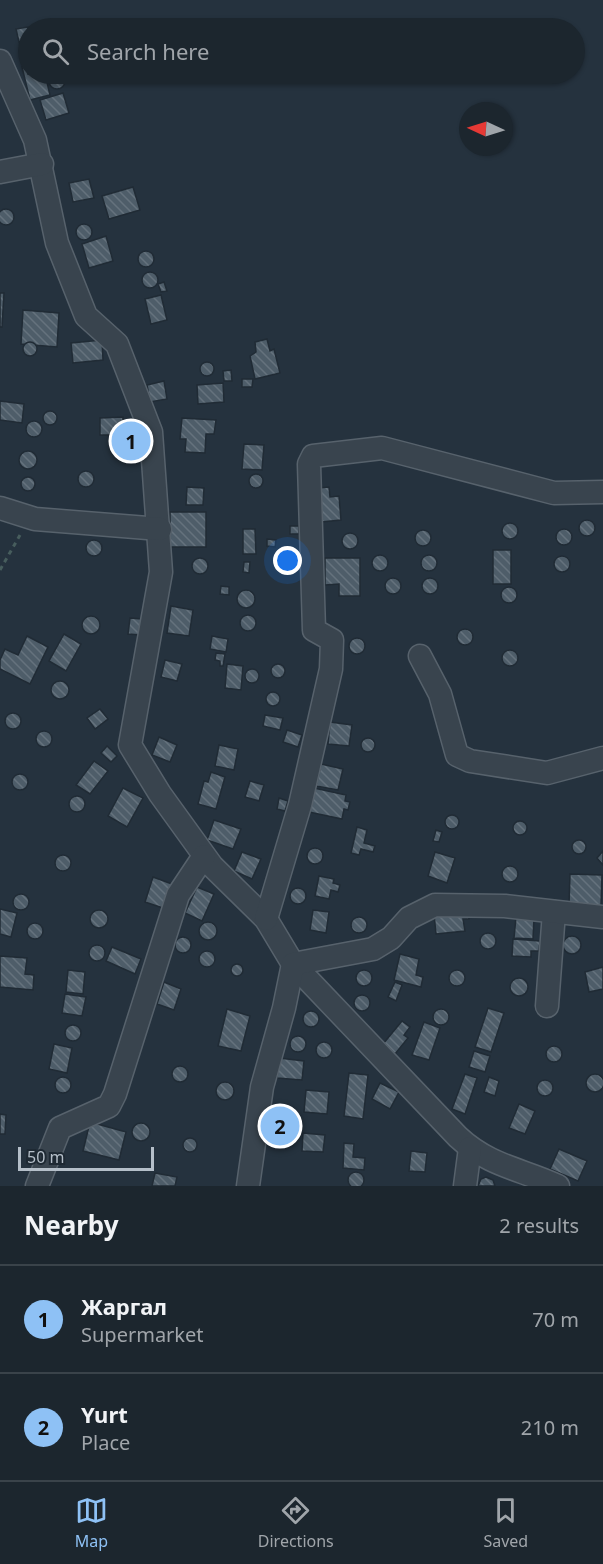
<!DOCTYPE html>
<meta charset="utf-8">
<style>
body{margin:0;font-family:"Noto Sans",sans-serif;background:#29323a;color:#f1f3f6}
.compass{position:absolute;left:459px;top:102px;width:54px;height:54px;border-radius:50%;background:#1c262e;box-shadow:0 2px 4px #0004;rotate:274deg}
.scale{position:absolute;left:18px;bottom:15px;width:136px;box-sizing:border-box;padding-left:6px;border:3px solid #b5bfc9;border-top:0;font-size:16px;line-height:21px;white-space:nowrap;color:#b5bfc9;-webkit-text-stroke:4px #1e2933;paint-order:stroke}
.you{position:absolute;left:288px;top:561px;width:21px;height:21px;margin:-15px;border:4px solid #fff;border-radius:50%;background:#1a73e8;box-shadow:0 0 0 9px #1a73e833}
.badge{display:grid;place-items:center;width:39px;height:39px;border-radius:50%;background:#8ec1f5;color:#111;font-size:20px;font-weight:700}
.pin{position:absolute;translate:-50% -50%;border:3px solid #fff;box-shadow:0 2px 6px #0006}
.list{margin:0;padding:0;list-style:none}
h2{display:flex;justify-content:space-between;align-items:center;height:78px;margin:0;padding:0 24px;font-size:26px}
h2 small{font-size:20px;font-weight:400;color:#a0a5aa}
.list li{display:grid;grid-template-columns:39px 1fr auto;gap:18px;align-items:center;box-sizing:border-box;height:108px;padding:0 24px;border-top:2px solid #3a434a}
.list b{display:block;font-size:22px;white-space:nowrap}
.list p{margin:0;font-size:20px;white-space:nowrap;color:#a0a5aa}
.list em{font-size:20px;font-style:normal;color:#a0a5aa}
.icon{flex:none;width:33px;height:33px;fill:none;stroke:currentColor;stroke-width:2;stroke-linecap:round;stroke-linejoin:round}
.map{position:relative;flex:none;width:603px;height:1186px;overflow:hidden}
.search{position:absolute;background:#1c262e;box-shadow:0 2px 4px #0004;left:18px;right:18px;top:18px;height:66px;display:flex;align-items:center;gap:15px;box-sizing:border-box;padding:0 21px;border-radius:33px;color:#a0a5aa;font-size:22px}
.sheet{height:294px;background:#1c262e}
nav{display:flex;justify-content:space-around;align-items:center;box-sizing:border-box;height:84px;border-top:2px solid #3a434a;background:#1c262e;font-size:16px;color:#a0a5aa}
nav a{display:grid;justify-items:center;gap:3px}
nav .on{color:#8ec1f5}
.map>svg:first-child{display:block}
.building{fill:url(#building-back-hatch);stroke:#202b35;stroke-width:1.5}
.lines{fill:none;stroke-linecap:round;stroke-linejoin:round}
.minor-casing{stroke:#57626c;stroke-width:25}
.path{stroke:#475d5d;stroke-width:3;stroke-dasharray:4.5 4.5;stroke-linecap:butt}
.minor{stroke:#39444e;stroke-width:22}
</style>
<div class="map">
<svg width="603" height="1186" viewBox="0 0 603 1186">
<defs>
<pattern id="building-back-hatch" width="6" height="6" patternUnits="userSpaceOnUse" patternTransform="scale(1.5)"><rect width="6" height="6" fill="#4e5d69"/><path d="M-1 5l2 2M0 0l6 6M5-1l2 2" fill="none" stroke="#65727d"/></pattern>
</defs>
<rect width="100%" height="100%" fill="#25323e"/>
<g class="building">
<polygon points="69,20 76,23 79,28 63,28"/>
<polygon points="33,26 34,28 28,28 28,40 19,42 16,29"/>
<polygon points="28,66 28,74 45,74 50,95 30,100 22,67"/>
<circle cx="57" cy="81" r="8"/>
<polygon points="63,93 69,113 46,120 40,100"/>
<polygon points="89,179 94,198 73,202 69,183"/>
<polygon points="133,187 140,210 109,219 102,196"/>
<circle cx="6" cy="217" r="8"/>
<circle cx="84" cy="232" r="8"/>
<polygon points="106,236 113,261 89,268 82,244"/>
<circle cx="146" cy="259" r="8"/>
<circle cx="150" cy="280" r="8"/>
<polygon points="164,282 167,291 161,292 158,284"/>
<polygon points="0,293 4,293 2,327 0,327"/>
<polygon points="161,295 167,320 151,324 145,299"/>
<polygon points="23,310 59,313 57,347 21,344"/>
<polygon points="267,339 270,351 274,349 280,373 255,379 250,356 256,352 255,342"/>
<polygon points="102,340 103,360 73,363 71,343"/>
<circle cx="30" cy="349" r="7"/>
<circle cx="207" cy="369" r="7"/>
<polygon points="231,370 232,381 224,381 223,371"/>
<polygon points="242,379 253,379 252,387 242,387"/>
<polygon points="164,381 167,399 150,402 147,385"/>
<polygon points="223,383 224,402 198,404 197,385"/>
<polygon points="0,401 24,404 22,423 0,420"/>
<circle cx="50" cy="418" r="7"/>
<polygon points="123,417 123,435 100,435 100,418"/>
<polygon points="182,418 216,420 214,434 206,434 205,453 185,452 186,439 180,439"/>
<circle cx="34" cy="429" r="8"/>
<polygon points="244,444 264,445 262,470 242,469"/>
<circle cx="28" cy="460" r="9"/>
<circle cx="86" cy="479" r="8"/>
<circle cx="256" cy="481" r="7"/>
<circle cx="28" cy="484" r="7"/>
<polygon points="187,487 204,488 203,505 186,505"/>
<polygon points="329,487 330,497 339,496 341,520 321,522 318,488"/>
<rect x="170" y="512" width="36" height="35"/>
<circle cx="587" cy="528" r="8"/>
<circle cx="510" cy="531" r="8"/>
<rect x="290" y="526" width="9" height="8"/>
<polygon points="243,529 255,529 256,554 243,554"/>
<circle cx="564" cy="537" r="8"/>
<circle cx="423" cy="538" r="8"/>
<circle cx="350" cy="541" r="8"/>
<polygon points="267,539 276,540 275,547 267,546"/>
<circle cx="94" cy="548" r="8"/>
<rect x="493" y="550" width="18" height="34"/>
<circle cx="429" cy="563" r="8"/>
<circle cx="380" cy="563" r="8"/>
<circle cx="562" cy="564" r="8"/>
<circle cx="200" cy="566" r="8"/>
<polygon points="325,558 360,558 360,596 339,596 339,584 325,585"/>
<polygon points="244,562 250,562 249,573 243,572"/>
<circle cx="393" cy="586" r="8"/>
<circle cx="430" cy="586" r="8"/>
<polygon points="221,586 229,587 229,595 220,594"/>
<circle cx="509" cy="595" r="8"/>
<circle cx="246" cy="599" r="9"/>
<polygon points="171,606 193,610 189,636 167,633"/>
<circle cx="248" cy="623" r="8"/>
<circle cx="91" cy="625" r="9"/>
<polygon points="130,618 142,619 141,635 128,634"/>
<circle cx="465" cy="637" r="8"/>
<polygon points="64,634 81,644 66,671 49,661"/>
<polygon points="27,636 48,647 30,684 0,669 0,660 5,649 18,655"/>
<polygon points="212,636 228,639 226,652 210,649"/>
<circle cx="357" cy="646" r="8"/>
<circle cx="510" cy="658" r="8"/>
<polygon points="216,653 225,654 223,666 220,666 220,661 215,660"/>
<polygon points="165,660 182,664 177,681 161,677"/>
<circle cx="278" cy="671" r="7"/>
<polygon points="227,664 243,666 241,690 225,688"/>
<circle cx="252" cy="676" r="7"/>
<circle cx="60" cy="690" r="9"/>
<circle cx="273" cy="699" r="7"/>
<polygon points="100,709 108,719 95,729 87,718"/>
<circle cx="13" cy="721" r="8"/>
<polygon points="265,715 283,718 280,730 263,726"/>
<polygon points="330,722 352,725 349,746 328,744"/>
<polygon points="287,730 302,735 298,747 283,742"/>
<circle cx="44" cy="739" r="8"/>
<polygon points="159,737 177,745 170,762 152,755"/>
<circle cx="368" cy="745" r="7"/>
<polygon points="219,745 238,749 234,770 215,766"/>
<polygon points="107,746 117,756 111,762 101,753"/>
<polygon points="94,761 108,771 90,794 76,785"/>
<polygon points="321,764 343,769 338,790 316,786"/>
<polygon points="211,772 225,777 216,809 198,804 204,781 208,782"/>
<circle cx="20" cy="782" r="8"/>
<polygon points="250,781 264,785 259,801 245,797"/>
<polygon points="123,788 143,798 127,827 108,816"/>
<polygon points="314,788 346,795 345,801 350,802 348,810 344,809 342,819 309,812"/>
<circle cx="77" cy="804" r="8"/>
<polygon points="279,798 288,801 285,811 277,809"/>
<circle cx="452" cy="822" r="7"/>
<polygon points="214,820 241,829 233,849 207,840"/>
<circle cx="520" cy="828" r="7"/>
<polygon points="357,827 367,830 364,843 375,846 373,852 361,849 359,855 351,853"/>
<polygon points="436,830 442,832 439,842 433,841"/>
<circle cx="579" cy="847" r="7"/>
<circle cx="315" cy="856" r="8"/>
<polygon points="603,851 603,865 597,858"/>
<polygon points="242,852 261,859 252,879 234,871"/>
<polygon points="435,852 455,858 447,883 428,876"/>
<circle cx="63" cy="863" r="8"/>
<circle cx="510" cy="874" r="8"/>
<polygon points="570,874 602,875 601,906 569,905"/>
<polygon points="319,876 334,879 333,883 340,885 338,892 331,890 329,899 315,896"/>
<polygon points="153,877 172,884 163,908 145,902"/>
<polygon points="197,887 214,894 202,921 185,913"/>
<circle cx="298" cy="896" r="8"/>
<circle cx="21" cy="902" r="8"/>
<polygon points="0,909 17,913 11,937 0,934"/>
<polygon points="313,910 329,912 326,933 310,930"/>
<polygon points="468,910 469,919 463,919 465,931 436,934 434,914"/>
<circle cx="99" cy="919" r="9"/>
<polygon points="516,917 534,918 533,939 514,938"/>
<circle cx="359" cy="925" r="8"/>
<circle cx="208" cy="931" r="9"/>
<circle cx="35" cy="931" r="8"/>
<circle cx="488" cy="941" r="8"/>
<circle cx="572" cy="945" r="9"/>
<circle cx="183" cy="945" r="8"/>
<polygon points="513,939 540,941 539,951 531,951 531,957 512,956"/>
<circle cx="97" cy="953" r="8"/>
<polygon points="112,947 141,959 135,974 106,961"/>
<circle cx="207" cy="959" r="8"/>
<polygon points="400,954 419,959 416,975 423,977 421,987 394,980"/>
<polygon points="0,956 27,958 25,974 34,975 33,990 0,987"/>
<circle cx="237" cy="970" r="6"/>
<polygon points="603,967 603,989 589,992 585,972"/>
<circle cx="457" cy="978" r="8"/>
<polygon points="68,970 85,972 83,994 66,992"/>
<circle cx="364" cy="978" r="8"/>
<circle cx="519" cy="987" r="9"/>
<polygon points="164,982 181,989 174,1010 157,1004"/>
<polygon points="395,982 402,985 396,1001 388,997"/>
<polygon points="65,994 86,997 82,1016 62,1013"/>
<circle cx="362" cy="1003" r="8"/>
<polygon points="488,1008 504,1013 491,1052 475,1047"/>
<circle cx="441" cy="1017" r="8"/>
<polygon points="227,1009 250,1016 241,1051 218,1046"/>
<circle cx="311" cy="1019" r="8"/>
<polygon points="402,1021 410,1027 404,1035 408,1038 395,1054 383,1044"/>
<polygon points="424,1022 440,1028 429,1060 412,1055"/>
<circle cx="73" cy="1033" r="8"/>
<circle cx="298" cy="1044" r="8"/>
<circle cx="324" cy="1050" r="8"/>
<polygon points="54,1044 72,1048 67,1073 49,1069"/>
<circle cx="554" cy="1054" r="8"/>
<polygon points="474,1051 490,1056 485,1072 469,1067"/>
<polygon points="279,1058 304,1061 302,1080 277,1078"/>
<circle cx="180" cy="1074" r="8"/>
<polygon points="349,1073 368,1075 363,1119 344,1116"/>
<polygon points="465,1074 477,1078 465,1114 452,1109"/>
<circle cx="595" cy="1083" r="9"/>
<polygon points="489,1077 499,1081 495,1096 484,1092"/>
<circle cx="63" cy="1085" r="8"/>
<circle cx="545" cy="1088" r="8"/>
<circle cx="225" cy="1091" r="9"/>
<polygon points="380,1083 399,1092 390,1109 372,1099"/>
<polygon points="306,1090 329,1092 327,1114 304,1112"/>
<polygon points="519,1104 535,1111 525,1134 509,1128"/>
<polygon points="0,1114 6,1115 5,1134 0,1134"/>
<circle cx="280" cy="1125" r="10"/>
<polygon points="90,1122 126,1132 119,1160 83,1151"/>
<circle cx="141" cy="1132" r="9"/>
<polygon points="303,1133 325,1135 323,1152 302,1151"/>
<circle cx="190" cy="1145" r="7"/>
<polygon points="344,1143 354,1144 353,1157 365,1158 364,1170 343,1168"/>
<polygon points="559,1149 587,1161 578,1181 550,1169"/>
<polygon points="411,1151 427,1153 425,1172 409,1171"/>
<circle cx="356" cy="1180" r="8"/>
<polygon points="155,1173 177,1177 175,1186 152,1186"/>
<polygon points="486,1177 493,1180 495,1186 478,1186 481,1179"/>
</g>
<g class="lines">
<defs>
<g id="minor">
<path d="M0,61L35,140L57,243L86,316L117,344L151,432L161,572L130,745L160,794L212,866L266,919L293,964L458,1137C489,1166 521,1169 558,1186"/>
<polyline points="0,172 42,164"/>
<polyline points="0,508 35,519 160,529"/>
<polyline points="420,656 440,694 457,755 470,761 547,773 603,758"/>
<polyline points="266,919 300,805 331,669 332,640 314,630 309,464 313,456 382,448 554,493 603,492"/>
<polyline points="547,1006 554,912"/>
<polyline points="37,1186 60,1128 109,1106 115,1094 178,895 204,856"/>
<polyline points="248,1186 262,1087 284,1008 293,964 373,949 391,938 409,918 435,905 505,906 603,917"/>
<polyline points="465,1186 470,1148"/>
</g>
</defs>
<use href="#minor" class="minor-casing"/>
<polyline class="path" points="0,570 20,535"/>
<use href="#minor" class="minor"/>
</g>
</svg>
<svg class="compass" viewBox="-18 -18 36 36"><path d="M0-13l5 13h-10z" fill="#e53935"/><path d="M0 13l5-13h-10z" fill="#a0a5aa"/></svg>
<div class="scale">50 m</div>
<div class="you"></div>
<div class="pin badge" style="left:131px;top:441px">1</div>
<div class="pin badge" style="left:280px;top:1126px">2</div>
<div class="search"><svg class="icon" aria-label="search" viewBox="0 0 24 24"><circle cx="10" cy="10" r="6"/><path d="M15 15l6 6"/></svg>Search here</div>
</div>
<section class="sheet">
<h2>Nearby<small>2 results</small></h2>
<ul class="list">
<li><span class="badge">1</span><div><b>Жаргал</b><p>Supermarket</p></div><em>70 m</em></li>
<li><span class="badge">2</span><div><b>Yurt</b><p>Place</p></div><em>210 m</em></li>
</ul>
</section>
<nav>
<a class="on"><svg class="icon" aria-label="map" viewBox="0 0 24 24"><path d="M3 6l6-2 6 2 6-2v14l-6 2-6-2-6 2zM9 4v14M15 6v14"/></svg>Map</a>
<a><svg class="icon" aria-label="directions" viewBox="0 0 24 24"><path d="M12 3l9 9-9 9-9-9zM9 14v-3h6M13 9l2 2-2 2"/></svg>Directions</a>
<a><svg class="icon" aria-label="saved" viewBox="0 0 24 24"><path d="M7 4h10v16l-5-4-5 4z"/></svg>Saved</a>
</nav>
